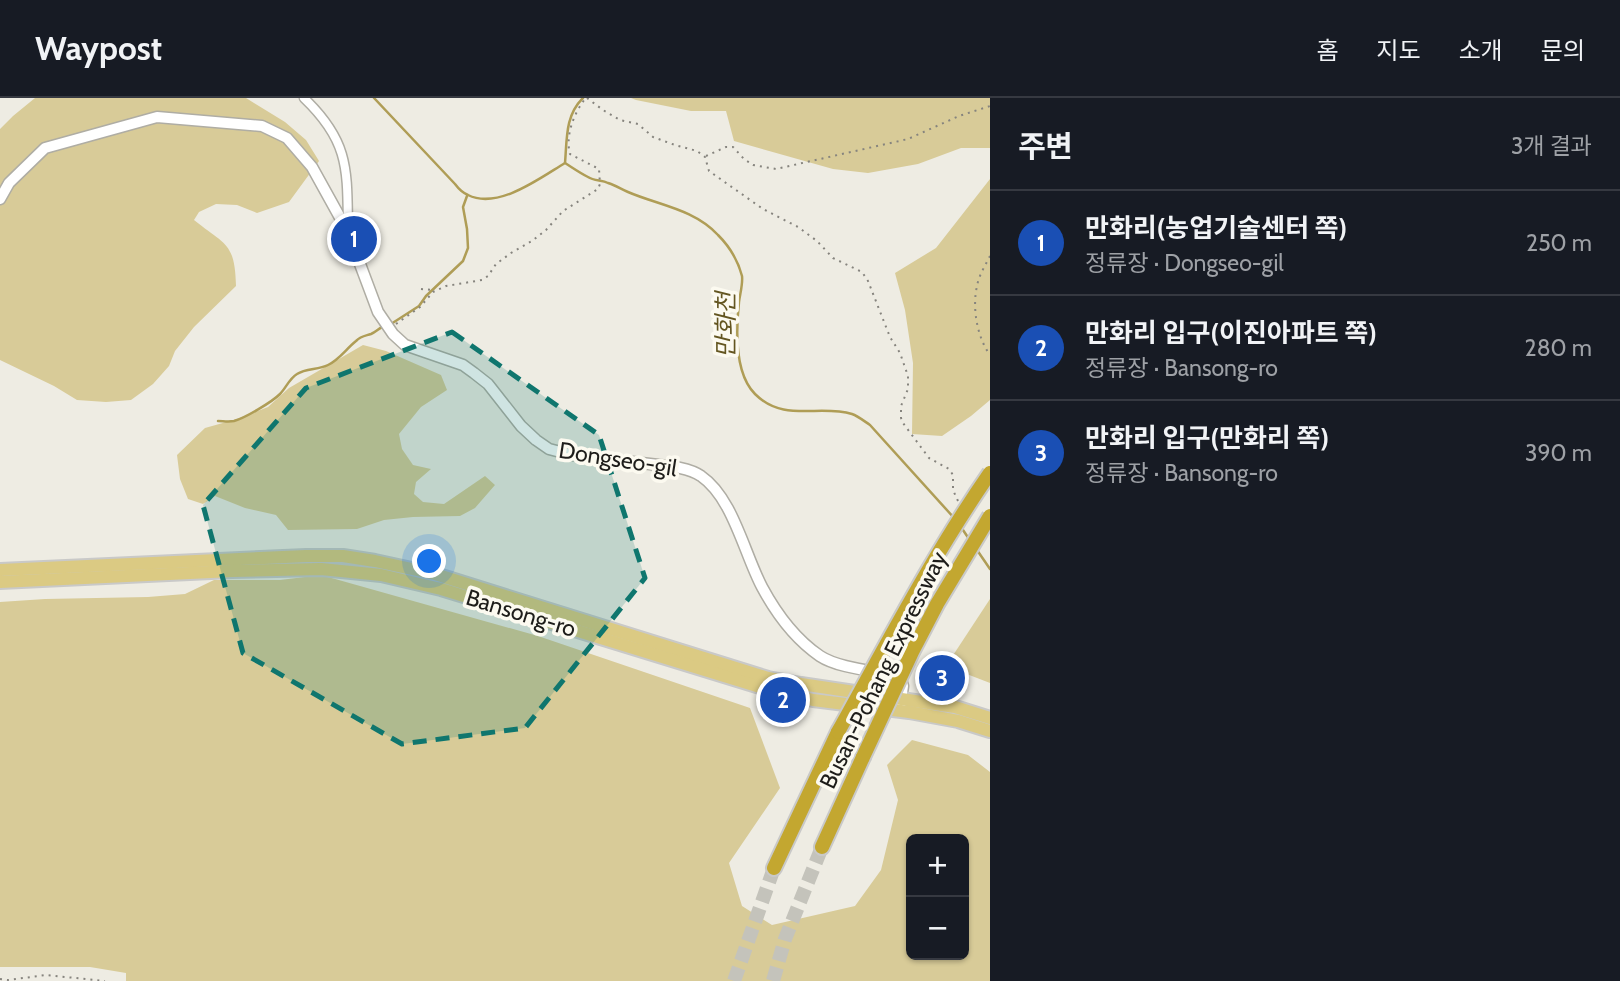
<!DOCTYPE html>
<html lang="ko">
<meta charset="utf-8">
<style>
body{margin:0;font-family:Cabin,"Noto Sans KR",sans-serif;background:#242831;color:#f1f3f6}
.controls{position:absolute;right:21px;bottom:21px;display:grid;overflow:hidden;border-radius:10px;box-shadow:0 2px 5px #0004}
.controls button{width:63px;height:63px;display:grid;place-items:center;padding:0;border:0;border-bottom:2px solid #363941;background:#171b24;color:#f1f3f6;font:35px sans-serif}
.you{position:absolute;left:430px;top:464px;width:24px;height:24px;margin:-18px;border:5px solid #fff;border-radius:50%;background:#1a73e8;box-shadow:0 0 0 10px #1a73e833}
.badge{display:grid;place-items:center;width:46px;height:46px;border-radius:50%;background:#ea580c;color:#fff;font-size:23px;font-weight:700}
.pin{position:absolute;translate:-50% -50%;border:4px solid #fff;box-shadow:0 2px 7px #0006}
.list{margin:0;padding:0;list-style:none}
h2{display:flex;justify-content:space-between;align-items:center;height:91px;margin:0;padding:0 28px;font-size:30px}
h2 small{font-size:23px;font-weight:400;color:#9ea1a6}
.list li{display:grid;grid-template-columns:46px 1fr auto;gap:21px;align-items:center;box-sizing:border-box;height:105px;padding:0 28px;border-top:2px solid #363941}
.list b{display:block;font-size:26px;white-space:nowrap}
.list p{margin:0;font-size:23px;white-space:nowrap;color:#9ea1a6}
.list em{font-size:23px;font-style:normal;color:#9ea1a6}
.map{position:relative;flex:none;width:990px;height:883px;overflow:hidden}
header{display:flex;align-items:center;gap:42px;box-sizing:border-box;height:98px;padding:0 35px;background:#171b24;border-bottom:2px solid #363941}
header strong{font-size:33px}
nav{display:flex;gap:38px;margin-inline-start:auto;font-size:24px}
main{display:flex}
aside{flex:1;background:#171b24}
.map>svg:first-child{display:block}
.green{fill:#d8cb98;fill-rule:evenodd}
.lines{fill:none;stroke-linecap:round;stroke-linejoin:round}
.stream{stroke:#af9d56;stroke-width:2.5}
.motorway-tunnel{stroke:#c4c3bb;stroke-width:14;stroke-dasharray:14 7;stroke-linecap:butt}
.minor-casing{stroke:#afada4;stroke-width:11}
.tertiary-casing{stroke:#afada4;stroke-width:13}
.primary-casing{stroke:#c9c9c8;stroke-width:16}
.motorway-casing{stroke:#c9c9c8;stroke-width:18}
.path{stroke:#86847e;stroke-width:2;stroke-dasharray:2 5;stroke-linecap:butt}
.minor{stroke:#fff;stroke-width:8}
.tertiary{stroke:#fff;stroke-width:10}
.primary{stroke:#dbca83;stroke-width:12}
.motorway{stroke:#c3a730;stroke-width:14}
.motorway-bridge-casing{stroke:#c9c9c8;stroke-width:18;stroke-linecap:butt}
.motorway-bridge{stroke:#c3a730;stroke-width:14}
.marked{fill:#0f766e;fill-opacity:0.2;stroke:#0f766e;stroke-width:5;stroke-dasharray:14 9;stroke-linejoin:round}
.labels{text-anchor:middle;dominant-baseline:central;stroke-width:7;stroke-linejoin:round;paint-order:stroke}
.street-label{font-size:23px;fill:#1e1d1a;stroke:#fcfaf0}
.water-label{font-size:24px;font-style:italic;fill:#635520;stroke:#fcfaf0}
</style>
<header>
<strong>Waypost</strong>
<nav><a>홈</a><a>지도</a><a>소개</a><a>문의</a></nav>
</header>
<main>
<div class="map">
<svg width="990" height="883" viewBox="0 0 990 883">
<rect width="100%" height="100%" fill="#eeece3"/>
<g class="green">
<path d="M35,0H246L285,24L306,42L319,63L289,104L257,115L237,107L216,106L199,114L194,122C225,147 235,144 236,188L194,229L175,253L169,268L153,286L131,302L106,304L77,302L54,288L0,262V31L13,18Z"/>
<polygon points="631,0 990,0 990,50 961,50 918,66 868,75 833,71 734,43 726,13 691,13 636,2"/>
<polygon points="990,81 990,302 971,318 942,338 912,336 913,265 905,212 895,175 936,150"/>
<polygon points="363,247 386,253 441,277 447,292 421,309 399,336 402,351 413,367 431,371 416,384 414,396 423,404 444,406 485,378 495,387 475,410 460,418 413,419 384,422 357,431 288,432 276,417 245,410 215,398 203,406 188,401 180,381 177,357 205,330 237,321 268,309 289,290"/>
<path d="M321,477L538,538L750,610L780,690L729,765L742,808L772,827L855,808L881,772L898,702L887,667L912,642L968,657L990,674V883H126V875L90,869H0V504L45,501L148,499L185,496L214,482H280ZM911,741H964V857H911Z"/>
<polygon points="990,501 990,585 946,568"/>
</g>
<g class="lines">
<g class="stream">
<path d="M374,0L455,86C458,90 463,95 468,97C498,112 540,80 565,65C573,70 580,75 588,79C594,83 602,82 608,85C615,87 621,91 628,94C658,107 694,111 718,137C729,148 738,163 742,178C743,186 740,196 739,204C736,232 734,275 755,296C784,325 819,306 852,316C858,318 864,323 870,327L955,421"/>
<path d="M565,65C567,42 565,17 583,0"/>
<polyline points="391,226 419,208 426,198 463,163 468,150 467,131 463,109 467,98"/>
<path d="M218,323C223,323 228,324 234,323C245,320 272,304 280,296C286,290 289,281 297,276C306,270 318,272 328,267C340,261 346,251 356,243C361,238 365,238 371,236C376,234 379,230 384,228"/>
<polyline points="961,429 969,441"/>
<polyline points="977,452 990,471"/>
</g>
<g class="motorway-tunnel">
<polyline points="734,883 774,770"/>
<polyline points="773,883 785,841 822,749"/>
</g>
<defs>
<path id="minor" d="M304,0C350,44 347,72 348,131"/>
<path id="tertiary" d="M0,101L9,85L45,50L157,19L262,28L287,40L312,69L348,134L378,214L393,236L405,247L463,267L474,275L488,286L521,328L536,342L549,351L572,357L676,369C685,371 693,372 701,378C733,400 744,455 762,489C776,515 795,541 820,558C838,570 875,573 897,578L901,581L903,588L900,608"/>
<g id="primary">
<polyline points="0,472 306,458 343,458 375,463 435,476 768,580 801,586 955,609 990,620"/>
<polyline points="0,484 232,473 321,471 381,477 441,491 760,589 813,602 909,614 958,623 990,633"/>
</g>
<g id="motorway">
<polyline points="822,749 863,659"/>
<polyline points="774,770 838,634"/>
</g>
</defs>
<use href="#minor" class="minor-casing"/>
<use href="#tertiary" class="tertiary-casing"/>
<use href="#primary" class="primary-casing"/>
<use href="#motorway" class="motorway-casing"/>
<g class="path">
<polyline points="587,0 603,12 620,22 638,26 653,39 675,47 697,53 705,59 709,73 763,111 798,129 817,143 833,160 862,174 868,183 890,239 900,255 908,278 908,291 901,308 901,320 903,325 929,360 949,371 953,377 953,392 958,403"/>
<polyline points="706,58 726,49 733,49 744,61 753,67 776,71 908,41 959,18 990,8"/>
<path d="M990,158C985,168 979,177 977,188C972,210 977,239 990,257"/>
<polyline points="421,191 433,192"/>
<path d="M396,226L420,209L433,194L446,188L482,182L488,178L496,166L511,155L532,143L546,132L563,113L598,91L600,86L599,71L570,56C565,38 574,15 585,1"/>
<polyline points="0,881 8,882 46,877 105,883"/>
</g>
<use href="#minor" class="minor"/>
<use href="#tertiary" class="tertiary"/>
<use href="#primary" class="primary"/>
<use href="#motorway" class="motorway"/>
<defs>
<g id="motorway-bridge">
<path d="M838,634C887,546 933,457 990,375"/>
<polyline points="863,659 912,554 937,506 990,418"/>
</g>
</defs>
<use href="#motorway-bridge" class="motorway-bridge-casing"/>
<use href="#motorway-bridge" class="motorway-bridge"/>
</g>
<path class="marked" d="M452,234L599,337L645,480L525,630L402,646L243,555L203,407L306,290Z"/>
<g class="labels">
<g class="street-label">
<text transform="translate(618 361) rotate(9)">Dongseo-gil</text>
<text transform="translate(521 515) rotate(17)">Bansong-ro</text>
<text transform="translate(883 572) rotate(-64)">Busan-Pohang Expressway</text>
</g>
<g class="water-label">
<text transform="translate(725 227) rotate(-90)">만화천</text>
</g>
</g>
</svg>
<div class="controls">
<button>+</button>
<button>−</button>
</div>
<div class="you"></div>
<div class="pin badge" style="left:354px;top:141px;background:#1a4fb4">1</div>
<div class="pin badge" style="left:783px;top:602px;background:#1a4fb4">2</div>
<div class="pin badge" style="left:942px;top:580px;background:#1a4fb4">3</div>
</div>
<aside>
<h2>주변<small>3개 결과</small></h2>
<ul class="list">
<li><span class="badge" style="background:#1a4fb4">1</span><div><b>만화리(농업기술센터 쪽)</b><p>정류장 · Dongseo-gil</p></div><em>250 m</em></li>
<li><span class="badge" style="background:#1a4fb4">2</span><div><b>만화리 입구(이진아파트 쪽)</b><p>정류장 · Bansong-ro</p></div><em>280 m</em></li>
<li><span class="badge" style="background:#1a4fb4">3</span><div><b>만화리 입구(만화리 쪽)</b><p>정류장 · Bansong-ro</p></div><em>390 m</em></li>
</ul>
</aside>
</main>
